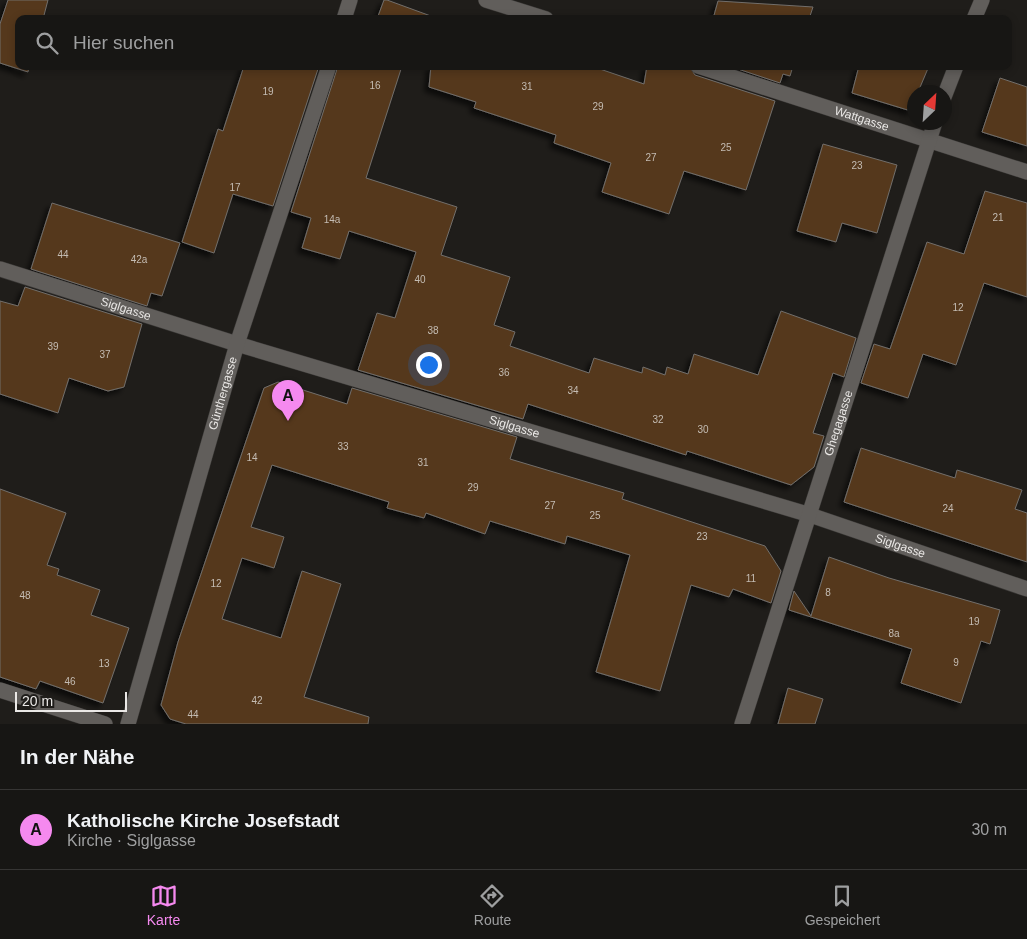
<!DOCTYPE html>
<html lang="de">
<meta charset="utf-8">
<style>
body{margin:0;font-family:Helvetica,sans-serif;background:#201f1d;color:#f1f3f6}
.compass{position:absolute;left:907px;top:85px;width:45px;height:45px;border-radius:50%;background:#171614;box-shadow:0 2px 8px #0003;rotate:25deg}
.scale{position:absolute;left:15px;bottom:12px;width:112px;box-sizing:border-box;padding-left:5px;border:2px solid #eae8e6;border-top:0;font-size:14px;line-height:18px;white-space:nowrap;color:#eae8e6;-webkit-text-stroke:4px #1f1d1a;paint-order:stroke}
.you{position:absolute;left:428px;top:364px;width:18px;height:18px;margin:-12px;border:4px solid #fff;border-radius:50%;background:#1a73e8;box-shadow:0 0 0 8px #1a73e833}
.badge{display:grid;place-items:center;width:32px;height:32px;border-radius:50%;background:#f589ef;color:#111;font-size:16px;font-weight:700}
.pin{position:absolute;translate:-50% -41px;filter:drop-shadow(0 1px 2px #0008)}
.pin::after{content:'';position:absolute;top:26px;width:18px;height:15px;background:inherit;clip-path:polygon(0 0,100% 0,50% 100%)}
.list{margin:0;padding:0;list-style:none}
h2{display:flex;justify-content:space-between;align-items:center;height:65px;margin:0;padding:0 20px;font-size:21px}
h2 small{font-size:16px;font-weight:400;color:#9e9fa0}
.list li{display:grid;grid-template-columns:32px 1fr auto;gap:15px;align-items:center;box-sizing:border-box;height:80px;padding:0 20px;border-top:1px solid #363534}
.list b{display:block;font-size:19px;white-space:nowrap}
.list p{margin:0;font-size:16px;white-space:nowrap;color:#9e9fa0}
.list em{font-size:16px;font-style:normal;color:#9e9fa0}
.icon{flex:none;width:28px;height:28px;fill:none;stroke:currentColor;stroke-width:2;stroke-linecap:round;stroke-linejoin:round}
.map{position:relative;flex:none;width:1027px;height:724px;overflow:hidden}
.search{position:absolute;background:#171614;box-shadow:0 2px 8px #0003;left:15px;right:15px;top:15px;height:55px;display:flex;align-items:center;gap:12px;box-sizing:border-box;padding:0 18px;border-radius:10px;color:#9e9fa0;font-size:19px}
.sheet{height:145px;background:#171614}
nav{display:flex;justify-content:space-around;align-items:center;box-sizing:border-box;height:70px;border-top:1px solid #363534;background:#171614;font-size:14px;color:#9e9fa0}
nav a{display:grid;justify-items:center;gap:2px}
nav .on{color:#f589ef}
.map>svg:first-child{display:block}
.building{fill:#54391b;stroke:#726e6b;filter:url(#shadow)}
.lines{fill:none;stroke-linecap:round;stroke-linejoin:round}
.street-casing{stroke:#3a3836;stroke-width:16}
.street{stroke:#615e5b;stroke-width:15}
.labels{text-anchor:middle;dominant-baseline:central;stroke-width:5;stroke-linejoin:round;paint-order:stroke}
.number-label{font-size:10px;fill:#c4bcb3}
.street-label{font-size:12px;fill:#eae8e6;stroke:#1f1d1a}
</style>
<div class="map">
<svg width="1027" height="724" viewBox="0 0 1027 724">
<defs>
<filter id="shadow"><feDropShadow dx="-4.5" dy="4.5" stdDeviation="2.5" flood-color="#0009"/></filter>
</defs>
<rect width="100%" height="100%" fill="#1f1d1a"/>
<g class="building">
<polygon points="8,0 48,0 43,19 19,19 19,66 29,66 28,72 0,63 0,24"/>
<polygon points="384,0 387,0 439,19 377,19"/>
<polygon points="718,1 813,7 809,19 713,19"/>
<polygon points="244,66 319,66 273,206 233,194 214,253 182,242 218,129 223,131"/>
<polygon points="338,66 402,66 366,178 457,207 441,255 510,277 494,325 515,332 510,346 589,373 594,358 642,373 643,367 665,375 667,367 688,374 694,354 758,375 781,311 856,338 844,377 833,373 813,433 824,436 814,467 791,485 687,451 686,455 528,404 523,419 358,370 377,313 395,318 416,252 349,231 340,259 302,248 311,218 291,212"/>
<polygon points="431,66 591,66 644,84 647,66 689,66 695,75 775,101 746,190 684,171 669,214 602,192 611,163 554,143 556,135 474,108 476,102 429,87"/>
<polygon points="729,66 793,66 790,76 783,74 780,83"/>
<polygon points="859,66 929,66 918,92 914,92 914,102 911,111 852,93"/>
<polygon points="1000,78 1027,87 1027,146 982,132"/>
<polygon points="823,144 897,165 877,233 842,223 836,242 797,231"/>
<polygon points="985,191 1027,203 1027,297 984,283 956,365 923,354 908,398 861,383 874,344 890,349 927,242 964,254"/>
<polygon points="52,203 180,243 162,296 151,293 147,306 31,269"/>
<polygon points="25,287 142,324 124,387 108,391 69,378 58,413 0,394 0,301 18,306"/>
<polygon points="278,382 347,404 352,388 517,437 510,459 624,493 622,499 765,546 781,571 771,603 733,589 729,597 691,585 660,691 596,672 630,555 567,536 565,544 490,521 485,534 426,513 424,518 387,508 389,502 272,465 251,527 284,537 274,568 242,558 222,619 281,638 302,571 341,584 304,697 369,717 368,724 186,724 170,719 161,705 178,642 264,388"/>
<polygon points="861,448 955,478 957,470 1022,490 1015,509 1027,513 1027,562 844,502"/>
<polygon points="0,489 66,513 47,565 59,569 57,575 100,590 91,615 129,628 103,703 40,681 36,689 0,677"/>
<polygon points="829,557 889,578 1000,610 990,644 981,641 961,703 901,683 912,649 789,610 794,591 811,616"/>
<polygon points="788,688 823,699 815,724 778,724"/>
</g>
<g class="lines">
<defs>
<g id="street">
<polyline points="486,0 546,19"/>
<polyline points="344,19 350,0"/>
<polyline points="974,19 982,0"/>
<path id="s1" d="M698,66L1027,172"/>
<polyline points="944,97 956,66"/>
<path id="s2" d="M0,269L237,344L807,514L1027,589"/>
<polyline points="0,690 105,724"/>
<path id="s3" d="M128,724L237,344L329,66"/>
<path id="s4" d="M742,724L935,122"/>
</g>
</defs>
<use href="#street" class="street-casing"/>
<use href="#street" class="street"/>
</g>
<g class="labels">
<g class="number-label">
<text x="375" y="85">16</text>
<text x="527" y="86">31</text>
<text x="268" y="91">19</text>
<text x="598" y="106">29</text>
<text x="726" y="147">25</text>
<text x="651" y="157">27</text>
<text x="857" y="165">23</text>
<text x="235" y="187">17</text>
<text x="998" y="217">21</text>
<text x="332" y="219">14a</text>
<text x="63" y="254">44</text>
<text x="139" y="259">42a</text>
<text x="420" y="279">40</text>
<text x="958" y="307">12</text>
<text x="433" y="330">38</text>
<text x="53" y="346">39</text>
<text x="105" y="354">37</text>
<text x="504" y="372">36</text>
<text x="573" y="390">34</text>
<text x="658" y="419">32</text>
<text x="703" y="429">30</text>
<text x="343" y="446">33</text>
<text x="252" y="457">14</text>
<text x="423" y="462">31</text>
<text x="473" y="487">29</text>
<text x="550" y="505">27</text>
<text x="948" y="508">24</text>
<text x="595" y="515">25</text>
<text x="702" y="536">23</text>
<text x="751" y="578">11</text>
<text x="216" y="583">12</text>
<text x="828" y="592">8</text>
<text x="25" y="595">48</text>
<text x="974" y="621">19</text>
<text x="894" y="633">8a</text>
<text x="956" y="662">9</text>
<text x="104" y="663">13</text>
<text x="70" y="681">46</text>
<text x="257" y="700">42</text>
<text x="193" y="714">44</text>
</g>
<g class="street-label">
<text stroke="none"><textPath href="#s1" startOffset="172">Wattgasse</textPath></text>
<text stroke="none"><textPath href="#s2" startOffset="132">Siglgasse</textPath></text>
<text stroke="none"><textPath href="#s3" startOffset="344">Günthergasse</textPath></text>
<text stroke="none"><textPath href="#s4" startOffset="316">Ghegagasse</textPath></text>
<text stroke="none"><textPath href="#s2" startOffset="538">Siglgasse</textPath></text>
<text stroke="none"><textPath href="#s2" startOffset="942">Siglgasse</textPath></text>
</g>
</g>
</svg>
<svg class="compass" viewBox="-18 -18 36 36"><path d="M0-13l5 13h-10z" fill="#e53935"/><path d="M0 13l5-13h-10z" fill="#9e9fa0"/></svg>
<div class="scale">20 m</div>
<div class="you"></div>
<div class="pin badge" style="left:288px;top:421px">A</div>
<div class="search"><svg class="icon" aria-label="search" viewBox="0 0 24 24"><circle cx="10" cy="10" r="6"/><path d="M15 15l6 6"/></svg>Hier suchen</div>
</div>
<section class="sheet">
<h2>In der Nähe<small></small></h2>
<ul class="list">
<li><span class="badge">A</span><div><b>Katholische Kirche Josefstadt</b><p>Kirche · Siglgasse</p></div><em>30 m</em></li>
</ul>
</section>
<nav>
<a class="on"><svg class="icon" aria-label="map" viewBox="0 0 24 24"><path d="M3 6l6-2 6 2 6-2v14l-6 2-6-2-6 2zM9 4v14M15 6v14"/></svg>Karte</a>
<a><svg class="icon" aria-label="directions" viewBox="0 0 24 24"><path d="M12 3l9 9-9 9-9-9zM9 14v-3h6M13 9l2 2-2 2"/></svg>Route</a>
<a><svg class="icon" aria-label="saved" viewBox="0 0 24 24"><path d="M7 4h10v16l-5-4-5 4z"/></svg>Gespeichert</a>
</nav>
